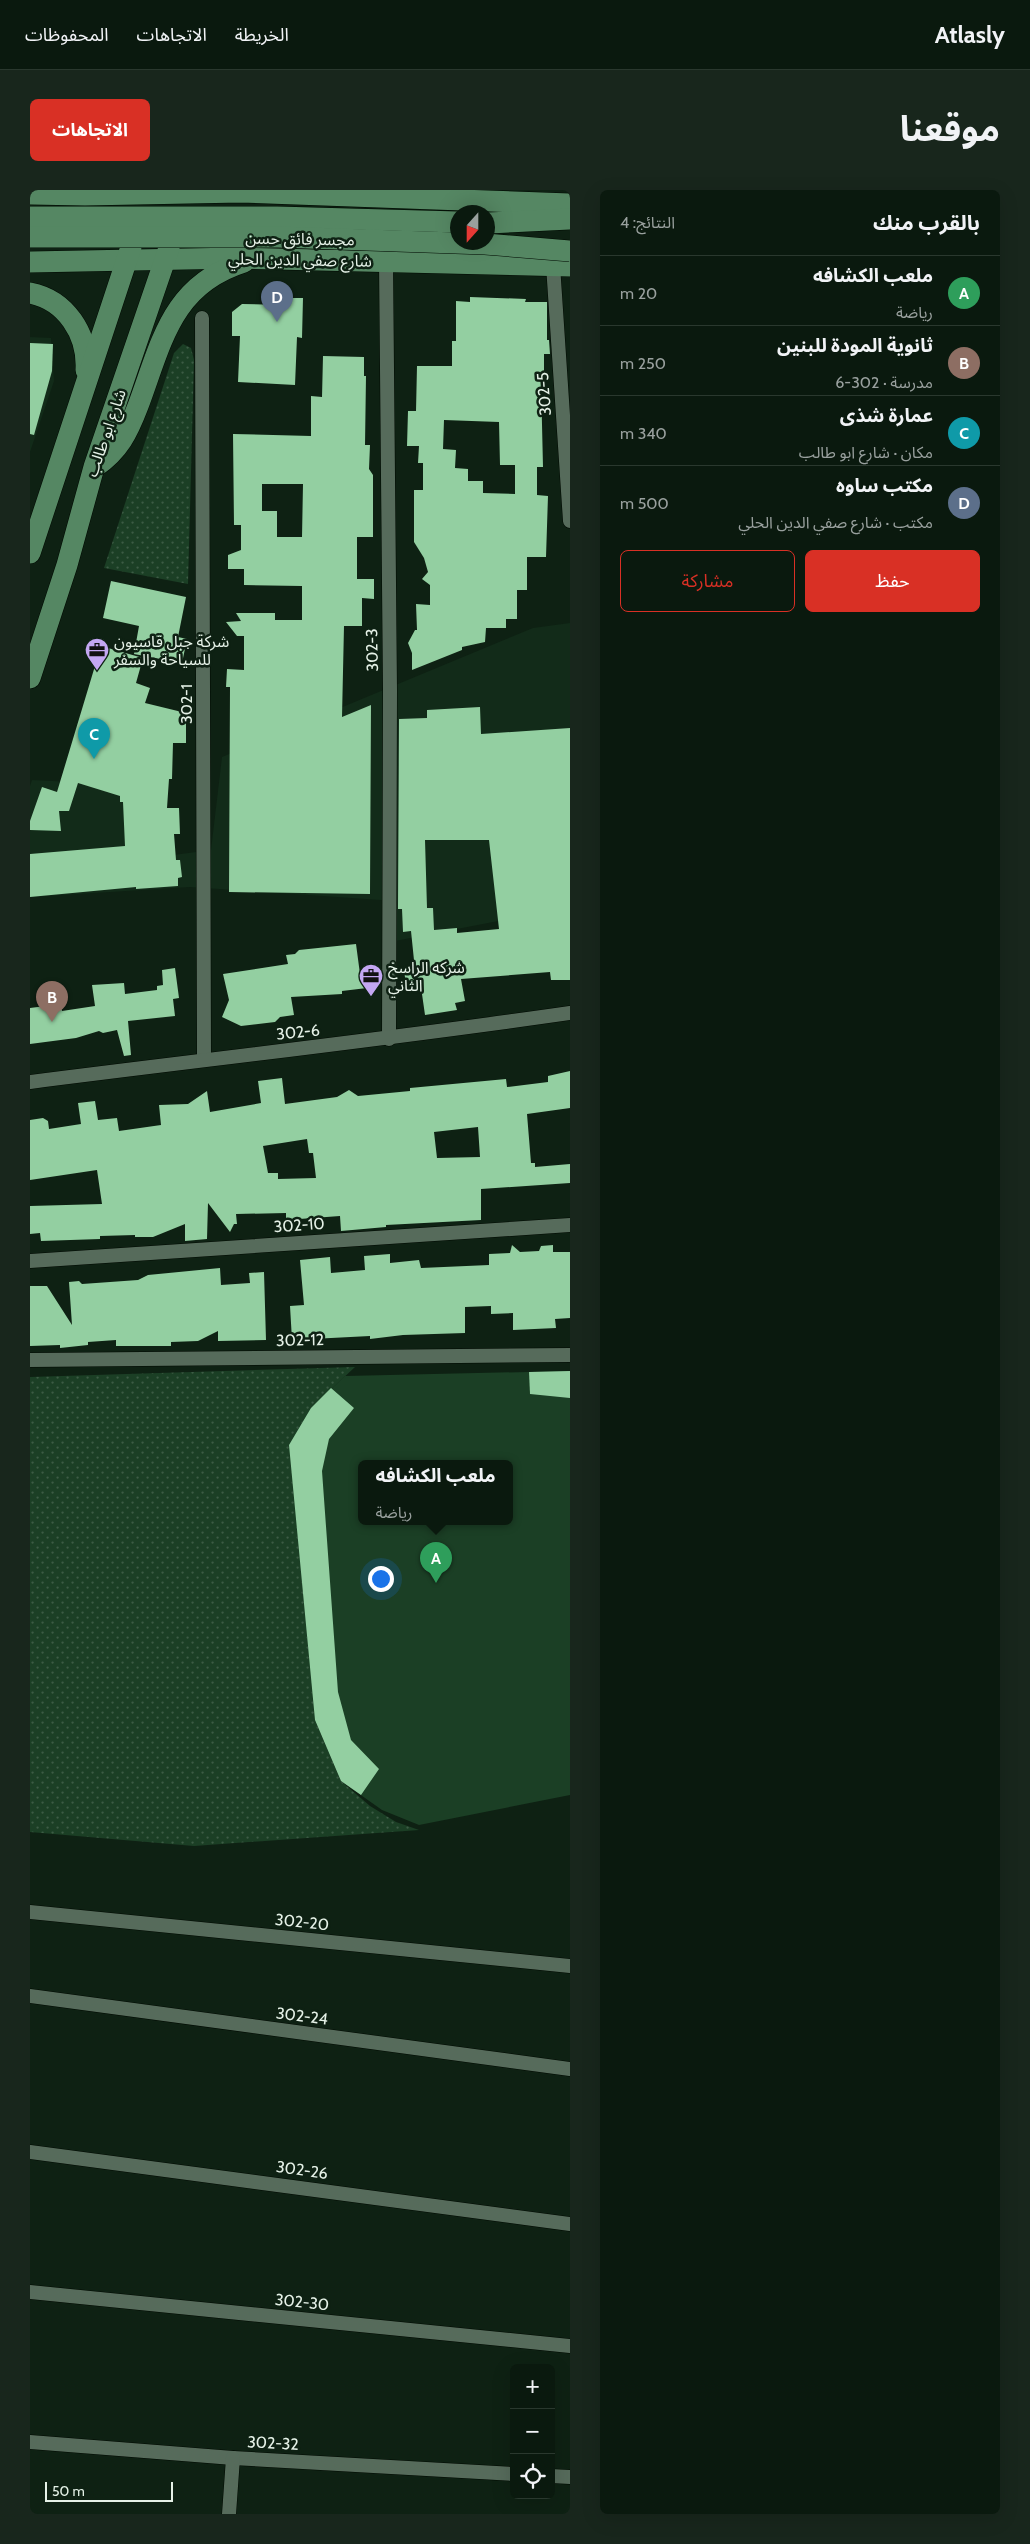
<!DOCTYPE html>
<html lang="ar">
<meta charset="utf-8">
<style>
body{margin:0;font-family:Cabin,"Noto Sans Arabic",sans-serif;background:#18261c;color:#f1f3f6;direction:rtl}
.controls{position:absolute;right:15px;bottom:15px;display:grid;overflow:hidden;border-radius:8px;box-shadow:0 5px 20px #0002}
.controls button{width:45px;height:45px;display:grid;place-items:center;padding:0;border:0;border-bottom:1px solid #2a382e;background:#0a190e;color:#f1f3f6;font:25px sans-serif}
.compass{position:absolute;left:420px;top:15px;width:45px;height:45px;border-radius:50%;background:#0a190e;box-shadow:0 5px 20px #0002;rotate:201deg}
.scale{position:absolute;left:15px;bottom:12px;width:128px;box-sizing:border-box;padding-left:5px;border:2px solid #e5f1e7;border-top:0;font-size:14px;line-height:18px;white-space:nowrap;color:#e5f1e7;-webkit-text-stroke:4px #0e2113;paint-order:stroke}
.you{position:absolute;left:350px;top:1388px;width:18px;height:18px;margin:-12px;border:4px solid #fff;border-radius:50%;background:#1a73e8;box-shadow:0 0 0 8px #1a73e833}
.badge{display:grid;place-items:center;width:32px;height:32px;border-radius:50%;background:#d93025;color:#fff;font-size:16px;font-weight:700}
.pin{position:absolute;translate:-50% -41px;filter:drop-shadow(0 1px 2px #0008)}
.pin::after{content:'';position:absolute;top:26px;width:18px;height:15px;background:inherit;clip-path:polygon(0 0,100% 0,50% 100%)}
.popup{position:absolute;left:328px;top:1270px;width:155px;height:65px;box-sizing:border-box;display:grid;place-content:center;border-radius:8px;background:#0a190e;filter:drop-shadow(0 1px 4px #0005);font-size:16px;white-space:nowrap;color:#99a09e}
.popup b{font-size:19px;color:#f1f3f6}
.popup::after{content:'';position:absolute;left:50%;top:100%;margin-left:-10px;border:10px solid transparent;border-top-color:#0a190e}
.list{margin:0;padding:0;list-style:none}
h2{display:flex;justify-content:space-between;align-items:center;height:65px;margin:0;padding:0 20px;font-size:21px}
h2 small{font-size:16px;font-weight:400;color:#99a09e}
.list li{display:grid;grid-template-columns:32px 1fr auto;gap:15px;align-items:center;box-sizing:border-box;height:70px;padding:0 20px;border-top:1px solid #2a382e}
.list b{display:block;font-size:19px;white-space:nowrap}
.list p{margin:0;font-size:16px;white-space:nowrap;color:#99a09e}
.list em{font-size:16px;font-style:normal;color:#99a09e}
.actions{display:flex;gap:10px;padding:15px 20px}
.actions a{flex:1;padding:11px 0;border:1px solid #d93025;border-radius:8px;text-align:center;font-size:18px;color:#d93025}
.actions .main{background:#d93025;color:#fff}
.icon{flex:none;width:28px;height:28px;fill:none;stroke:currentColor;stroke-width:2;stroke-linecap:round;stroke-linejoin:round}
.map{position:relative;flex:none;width:540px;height:2324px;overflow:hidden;direction:ltr;border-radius:8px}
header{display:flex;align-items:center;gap:30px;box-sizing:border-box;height:70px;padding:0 25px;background:#0a190e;border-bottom:1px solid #2a382e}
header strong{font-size:24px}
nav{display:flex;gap:28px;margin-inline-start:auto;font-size:18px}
.intro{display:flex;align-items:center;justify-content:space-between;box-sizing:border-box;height:120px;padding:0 30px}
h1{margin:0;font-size:35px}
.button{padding:12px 22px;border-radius:8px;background:#d93025;color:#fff;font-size:18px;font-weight:700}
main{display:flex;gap:30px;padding:0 30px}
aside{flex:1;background:#0a190e;border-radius:8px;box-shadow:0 5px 20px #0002}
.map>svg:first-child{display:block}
.built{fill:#122b19}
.grass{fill:url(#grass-dots)}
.park{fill:#1b3f25;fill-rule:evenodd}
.building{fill:#93cfa1;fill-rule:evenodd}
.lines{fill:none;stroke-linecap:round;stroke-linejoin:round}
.minor-casing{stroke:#000a02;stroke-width:15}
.primary-casing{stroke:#000a02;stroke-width:22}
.minor{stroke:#566b5b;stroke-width:14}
.primary{stroke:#558763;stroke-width:21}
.primary-bridge-casing{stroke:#000a02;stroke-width:22;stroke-linecap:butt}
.primary-bridge{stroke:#558763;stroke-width:21}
.labels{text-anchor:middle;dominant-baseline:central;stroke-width:5;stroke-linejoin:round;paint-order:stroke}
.street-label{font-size:16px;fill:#e5f1e7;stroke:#0e2113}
.poi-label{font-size:16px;fill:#e5f1e7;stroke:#0e2113;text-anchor:start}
</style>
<header>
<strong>Atlasly</strong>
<nav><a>الخريطة</a><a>الاتجاهات</a><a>المحفوظات</a></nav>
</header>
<div class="intro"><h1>موقعنا</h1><a class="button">الاتجاهات</a></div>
<main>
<aside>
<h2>بالقرب منك<small>النتائج: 4</small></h2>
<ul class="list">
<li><span class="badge" style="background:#2e9e5b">A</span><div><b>ملعب الكشافه</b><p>رياضة</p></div><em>20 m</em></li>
<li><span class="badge" style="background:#8d6e63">B</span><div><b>ثانوية المودة للبنين</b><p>مدرسة · 302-6</p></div><em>250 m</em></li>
<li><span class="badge" style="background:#0f9aa8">C</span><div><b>عمارة شذى</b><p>مكان · شارع ابو طالب</p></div><em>340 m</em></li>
<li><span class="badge" style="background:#5c6f8a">D</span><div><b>مكتب ساوه</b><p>مكتب · شارع صفي الدين الحلي</p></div><em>500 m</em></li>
</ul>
<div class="actions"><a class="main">حفظ</a><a>مشاركة</a></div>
</aside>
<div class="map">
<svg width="540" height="2324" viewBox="0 0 540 2324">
<defs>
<pattern id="grass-dots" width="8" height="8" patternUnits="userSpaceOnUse" patternTransform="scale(1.25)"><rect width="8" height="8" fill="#1b3f25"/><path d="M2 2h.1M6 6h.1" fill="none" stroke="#3c5b45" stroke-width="1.8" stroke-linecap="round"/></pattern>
</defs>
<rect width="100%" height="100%" fill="#0e2113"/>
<g class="built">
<polygon points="0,147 21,148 24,191 0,262"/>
<polygon points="540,433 540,717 365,751 365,711 160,697 0,707 0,596 2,590 105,595 106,670 181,660 192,567 503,438"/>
</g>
<g class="grass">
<polygon points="153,154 161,158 164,170 158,394 74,378 144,163"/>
<polygon points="325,1177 281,1218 285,1530 311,1591 340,1616 366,1632 389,1640 164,1656 0,1642 0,1187"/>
</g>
<path class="park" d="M540,1181V1605L389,1635L352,1620L311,1591L285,1530L259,1255L281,1218L315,1186ZM332,1274H480V1332H332Z"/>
<g class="building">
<path d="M440,107L496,109L495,112H517V150H519L520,164H514V192H511L513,277H507V305L518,306L516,367H497V400H487V429H476V438H456L455,452L432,457V460L382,480V463L378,453L385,440H387L386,414L400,415V395L392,389L398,382L394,368L384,352V300H393V273H388L389,256H377L378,221H386L387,176H422V151H426V111L440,112ZM414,230L469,232L470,275H485V304L453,303V291H438V279L425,278L426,260L413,259Z"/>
<polygon points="255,108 273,108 272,148 267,147 265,195 208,192 210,146 202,146 202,122 212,114 254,115"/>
<polygon points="0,153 23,154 22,181 4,245 0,244"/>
<path d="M293,166L334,167V186H336L335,255H340L339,279L343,285V347H327V389H344V409L332,408V436H314L312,527L341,515L340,704L199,702L200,497H196L197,479L214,480V446H207L196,432L211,431L206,423H245V430H272V396L214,395V379H198V365L211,360V335H204L203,244L281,246V206L292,207ZM232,294H273L272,347H247V321H232Z"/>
<polygon points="81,391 156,407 148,447 157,449 152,473 104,464 109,436 73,428"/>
<polygon points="71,456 113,468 106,493 120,498 115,513 156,523 156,553 143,553 142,589 139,589 137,618 149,618 150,644 144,644 146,670 150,670 152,687 148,688 148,696 106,699 106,697 0,707 0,664 95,656 93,612 90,612 90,606 48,593 39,621 29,621 31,641 0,640 0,631 12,597 27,602"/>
<path d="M450,517L451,544L540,538V790H521L520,782L431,789L435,811L425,813L427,820L395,825L391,797L377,800L374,781L385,780L381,741L373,742L372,719H368L369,529L397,528V520ZM395,650H459L469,739L427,743V738L404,740L403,718H397Z"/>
<polygon points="326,754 330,784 335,784 337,798 312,801 312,804 261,807 264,825 250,827 245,832 211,836 192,827 199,810 193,784 258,774 256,765 265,764 269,760"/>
<polygon points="145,778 149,808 143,809 145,826 98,831 101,865 94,866 87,840 73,843 69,841 46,848 0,854 0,818 31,814 32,821 65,816 62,795 94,793 95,804 127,800 127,796 133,795 132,780"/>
<path d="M540,881V918L497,924L501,973H505V977L540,974V993L451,999V1030L356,1035V1037L311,1041L310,1026L256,1030V1023L206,1024L207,1034H204L200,1042L178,1013L177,1049L155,1051V1034L123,1047H105V1045L70,1046V1049L11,1051L10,1043L0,1044V1016L72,1014L67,980L0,990V930L13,928L18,931L19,939L51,934L48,913L65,911L68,930L87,928L89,941L131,935L129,915L158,914L177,901L180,922L231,913L228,891L252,888L255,914L307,907L319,900L328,906L380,901V898L476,889L477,897L518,892V886ZM448,937L450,967L407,968L404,942ZM277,949L279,963H283L286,988L248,989V983H238L233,956Z"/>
<polygon points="482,1055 490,1062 509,1061 511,1056 523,1055 523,1062 540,1062 540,1128 525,1129 526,1138 483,1140 483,1123 461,1124 461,1116 435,1117 435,1143 373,1145 340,1149 340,1146 262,1150 260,1116 274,1115 270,1070 300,1067 301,1083 335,1080 334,1066 360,1064 360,1073 389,1070 391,1078 459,1075 459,1064 480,1063"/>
<polygon points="190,1078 191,1095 220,1093 219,1083 234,1082 236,1150 188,1151 188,1141 168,1151 141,1152 141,1156 86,1156 86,1150 58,1152 58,1155 30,1158 30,1155 0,1156 0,1096 17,1096 42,1135 39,1092 49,1091 52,1094 108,1090 118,1085"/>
<polygon points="540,1181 540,1208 500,1204 499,1182"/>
<polygon points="301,1198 324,1218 299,1249 292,1281 308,1502 321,1550 349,1579 331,1605 311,1591 285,1530 259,1255 281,1218"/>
</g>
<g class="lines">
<defs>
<g id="minor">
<polyline points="356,71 360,500 359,849"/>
<polyline points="523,75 540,331"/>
<polyline points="172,128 174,869"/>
<path d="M0,892C180,869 360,849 540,823"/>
<polyline points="0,1071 540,1035"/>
<polyline points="0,1170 540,1165"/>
<polyline points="0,1722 540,1776"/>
<polyline points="0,1806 540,1879"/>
<polyline points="0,1962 540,2034"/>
<polyline points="0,2102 540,2156"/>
<polyline points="0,2252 203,2268 484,2284"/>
<polyline points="521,2286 540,2287"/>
<polyline points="199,2324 203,2268"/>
</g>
<g id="primary">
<polyline points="0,4 55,5 211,2 540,14"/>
<polyline points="458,33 540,29"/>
<polyline points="0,72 208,68 540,76"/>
<path d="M0,103C36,110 58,144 56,180"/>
<path d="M65,277C89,261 98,242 108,216C132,152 141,95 214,72"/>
<polyline points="0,363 101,57"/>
<polyline points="0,488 37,375 64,277 139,58"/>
</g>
</defs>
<use href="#minor" class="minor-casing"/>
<use href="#primary" class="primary-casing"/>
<use href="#minor" class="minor"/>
<use href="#primary" class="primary"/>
<defs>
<g id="primary-bridge">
<polyline points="0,27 247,27 428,32"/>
<polyline points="0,47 248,47 455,54 540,61"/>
</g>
</defs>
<use href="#primary-bridge" class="primary-bridge-casing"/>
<use href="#primary-bridge" class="primary-bridge"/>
</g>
<defs>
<symbol id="office-pin" viewBox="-11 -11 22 30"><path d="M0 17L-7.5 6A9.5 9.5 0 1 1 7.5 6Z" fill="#c3a7f2" stroke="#0e2113"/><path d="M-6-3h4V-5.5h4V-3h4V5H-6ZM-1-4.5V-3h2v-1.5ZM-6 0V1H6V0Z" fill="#111"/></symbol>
</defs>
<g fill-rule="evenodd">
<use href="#office-pin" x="53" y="446" width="28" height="38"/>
<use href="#office-pin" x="327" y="772" width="28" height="38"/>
</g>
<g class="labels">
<g class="street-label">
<text transform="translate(270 49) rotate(1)">مجسر فائق حسن</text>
<text transform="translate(270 70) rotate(1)">شارع صفي الدين الحلي</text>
<text transform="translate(514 204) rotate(-94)">302-5</text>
<text transform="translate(76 243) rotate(-71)">شارع ابو طالب</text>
<text transform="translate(342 460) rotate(-91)">302-3</text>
<text transform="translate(156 514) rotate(-90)">302-1</text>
<text transform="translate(268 842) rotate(-6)">302-6</text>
<text transform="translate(269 1035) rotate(-4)">302-10</text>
<text transform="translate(270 1150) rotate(-1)">302-12</text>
<text transform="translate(272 1732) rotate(6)">302-20</text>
<text transform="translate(272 1826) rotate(7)">302-24</text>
<text transform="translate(272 1980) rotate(8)">302-26</text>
<text transform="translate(272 2112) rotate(6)">302-30</text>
<text transform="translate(243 2253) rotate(3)">302-32</text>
</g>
<g class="poi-label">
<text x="84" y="451">شركة جبل قاسيون<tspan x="84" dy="18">للسياحة والسفر</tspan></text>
<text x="358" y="777">شركه الراسخ<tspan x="358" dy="18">الثاني</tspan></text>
</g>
</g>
</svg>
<div class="controls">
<button>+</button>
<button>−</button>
<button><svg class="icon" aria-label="locate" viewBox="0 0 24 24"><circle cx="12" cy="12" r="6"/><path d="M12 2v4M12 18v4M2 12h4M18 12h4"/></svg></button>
</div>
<svg class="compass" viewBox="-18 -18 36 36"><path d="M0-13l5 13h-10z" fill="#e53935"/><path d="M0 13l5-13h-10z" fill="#99a09e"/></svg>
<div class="scale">50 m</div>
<div class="you"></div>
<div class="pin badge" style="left:406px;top:1393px;background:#2e9e5b">A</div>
<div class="popup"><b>ملعب الكشافه</b>رياضة</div>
<div class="pin badge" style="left:22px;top:832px;background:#8d6e63">B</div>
<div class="pin badge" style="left:64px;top:569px;background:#0f9aa8">C</div>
<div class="pin badge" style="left:247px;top:132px;background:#5c6f8a">D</div>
</div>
</main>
